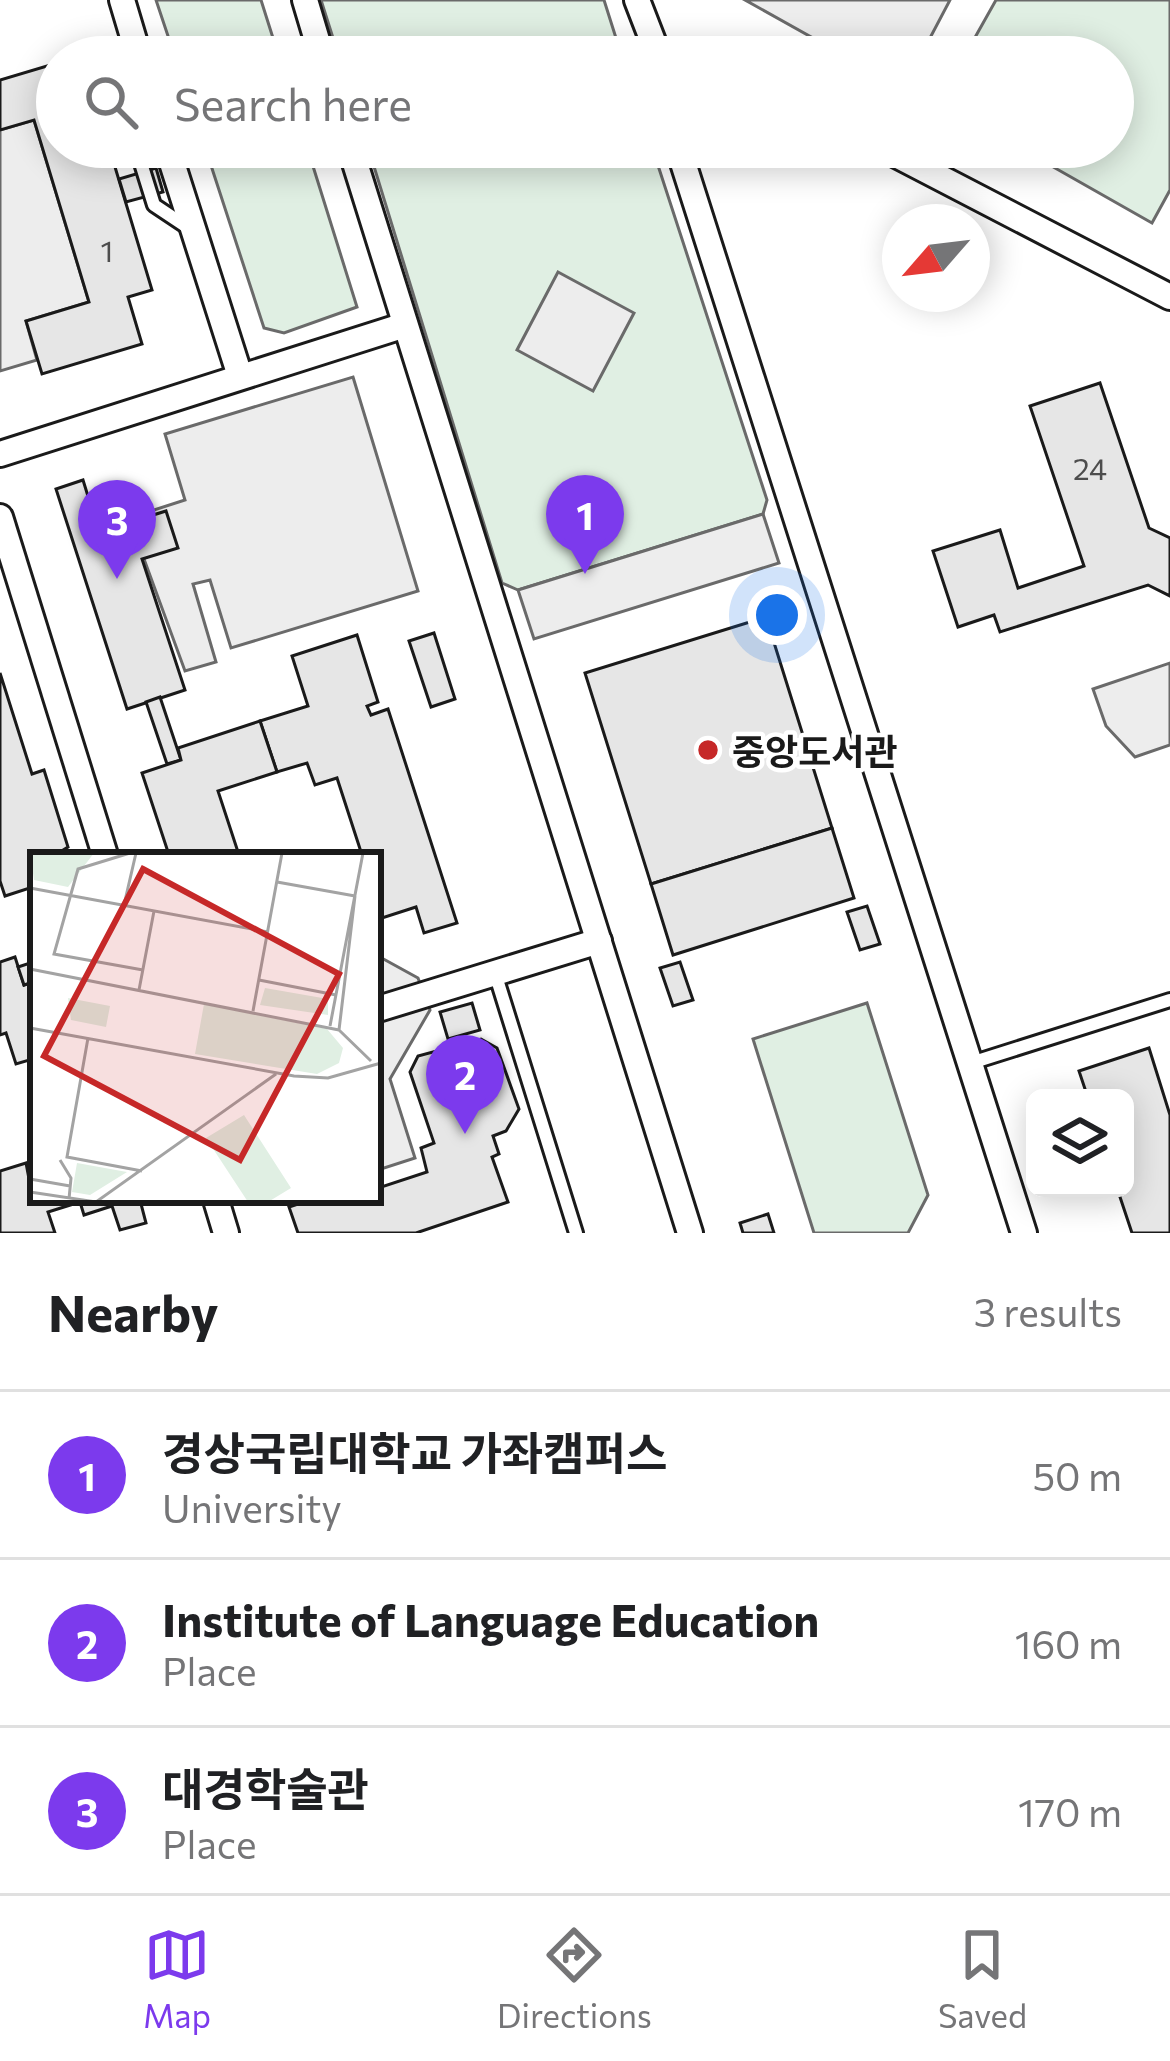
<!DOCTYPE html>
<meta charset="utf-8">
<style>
body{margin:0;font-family:Commissioner,"Noto Sans KR",sans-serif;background:#f6f6f6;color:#202124}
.controls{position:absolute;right:36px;bottom:36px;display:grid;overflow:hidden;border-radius:18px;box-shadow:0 6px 30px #0003}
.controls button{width:108px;height:108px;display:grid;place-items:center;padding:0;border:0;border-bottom:3px solid #e0e0e0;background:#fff;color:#202124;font:60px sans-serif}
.compass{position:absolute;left:882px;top:204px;width:108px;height:108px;border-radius:50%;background:#fff;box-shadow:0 6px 30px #0003;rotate:242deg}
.you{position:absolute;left:777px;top:615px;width:42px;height:42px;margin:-30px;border:9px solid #fff;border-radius:50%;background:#1a73e8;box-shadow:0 0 0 18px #1a73e833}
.badge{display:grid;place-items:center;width:78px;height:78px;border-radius:50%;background:#7c3aed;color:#fff;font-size:39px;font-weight:700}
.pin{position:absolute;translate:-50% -99px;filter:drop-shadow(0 3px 6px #0008)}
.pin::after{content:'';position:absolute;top:63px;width:42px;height:36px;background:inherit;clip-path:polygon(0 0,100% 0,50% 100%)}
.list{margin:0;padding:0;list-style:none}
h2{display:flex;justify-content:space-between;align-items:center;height:156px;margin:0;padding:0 48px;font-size:51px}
h2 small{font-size:39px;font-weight:400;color:#757577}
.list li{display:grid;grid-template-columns:78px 1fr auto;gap:36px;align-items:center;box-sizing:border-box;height:168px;padding:0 48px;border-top:3px solid #e0e0e0}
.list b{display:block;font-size:45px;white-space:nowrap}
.list p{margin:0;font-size:39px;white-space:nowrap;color:#757577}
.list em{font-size:39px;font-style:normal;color:#757577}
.icon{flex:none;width:66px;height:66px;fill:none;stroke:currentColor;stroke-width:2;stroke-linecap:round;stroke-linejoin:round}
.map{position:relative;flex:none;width:1170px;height:1233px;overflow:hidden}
.search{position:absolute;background:#fff;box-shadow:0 6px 30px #0003;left:36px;right:36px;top:36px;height:132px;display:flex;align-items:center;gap:30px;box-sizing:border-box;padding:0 42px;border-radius:66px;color:#757577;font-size:45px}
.sheet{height:660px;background:#fff}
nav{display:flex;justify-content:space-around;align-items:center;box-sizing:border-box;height:168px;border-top:3px solid #e0e0e0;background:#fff;font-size:33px;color:#757577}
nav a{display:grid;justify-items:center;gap:6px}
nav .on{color:#7c3aed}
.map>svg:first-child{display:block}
.green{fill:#e0efe3;stroke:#6a6a6a;stroke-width:3}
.parking{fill:#ededed;stroke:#6a6a6a;stroke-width:3}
.building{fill:#e6e6e6;stroke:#1a1a1a;stroke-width:3}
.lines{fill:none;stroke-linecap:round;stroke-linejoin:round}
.service-casing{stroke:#1a1a1a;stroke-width:18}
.minor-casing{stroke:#1a1a1a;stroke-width:30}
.service{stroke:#fff;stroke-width:12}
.minor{stroke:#fff;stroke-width:24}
.poi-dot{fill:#c62828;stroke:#fff;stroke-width:4.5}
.labels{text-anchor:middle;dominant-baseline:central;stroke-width:9;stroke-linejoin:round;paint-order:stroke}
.number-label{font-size:30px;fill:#4d4d4d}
.poi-label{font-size:36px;font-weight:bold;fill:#1a1a1a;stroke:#fff;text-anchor:start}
.inset-road{fill:none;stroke:#a3a3a3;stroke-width:3}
.view{fill:#c62828;fill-opacity:0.15;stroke:#c62828;stroke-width:6}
.inset-edge{fill:none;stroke:#1a1a1a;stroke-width:6}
</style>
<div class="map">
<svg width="1170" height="1233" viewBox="0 0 1170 1233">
<rect width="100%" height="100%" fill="#fff"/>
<g class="green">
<polygon points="156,0 261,0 279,57 175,57"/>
<polygon points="321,0 604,0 622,57 339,57"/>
<polygon points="996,0 1170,0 1170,190 1152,223 1018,147 1113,147 1113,57 964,57"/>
<polygon points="205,147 307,147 357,307 284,333 264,328"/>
<polygon points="368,147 652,147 767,500 763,514 518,590 502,583"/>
<polygon points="867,1003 928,1195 908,1233 814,1233 753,1039"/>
</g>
<g class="parking">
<polygon points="745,0 950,0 920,57 847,57"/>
<polygon points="34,120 89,302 26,321 37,360 0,371 0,130"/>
<polygon points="558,272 634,313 593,391 517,350"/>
<polygon points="353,377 418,591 231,648 210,580 193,584 216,662 185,671 129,518 185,500 165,434"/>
<polygon points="763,514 779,563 534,639 518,590"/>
<polygon points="1170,663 1170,745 1135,757 1106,726 1093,689"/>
<polygon points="378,956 418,978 430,1010 390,1079 415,1158 378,1170"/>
</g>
<g class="building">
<polygon points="57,63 57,147 109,147 152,290 128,297 142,344 42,374 26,321 89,302 34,120 0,130 0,80"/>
<polygon points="156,168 163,192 126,202 119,179"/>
<polygon points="1100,383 1149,528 1170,538 1170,596 1148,585 1000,632 994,615 958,627 933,551 1000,530 1018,588 1084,566 1030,406"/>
<polygon points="83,480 99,532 166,511 178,548 142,559 185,690 127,709 56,489"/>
<polygon points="766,617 832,828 651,884 585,673"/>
<polygon points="434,633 455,699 431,707 409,641"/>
<polygon points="357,635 378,702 367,706 371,715 388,709 457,923 424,933 416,907 382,918 378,855 362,855 337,778 315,785 307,763 277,772 260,721 308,706 292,656"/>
<polygon points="0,673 32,774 44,770 68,847 55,855 33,855 33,887 5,896 0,881"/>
<polygon points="160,697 181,760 167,764 146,702"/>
<polygon points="260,721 277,772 218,791 239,855 169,855 142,773 181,760 178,748"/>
<polygon points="832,828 854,898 673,955 651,884"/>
<polygon points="867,906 880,944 860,950 847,912"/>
<polygon points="15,957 24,985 33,982 33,1059 16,1064 6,1033 0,1035 0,962"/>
<polygon points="33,962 33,982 24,985 18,967"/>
<polygon points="680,962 693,1000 673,1006 660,968"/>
<polygon points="472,1003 480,1030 448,1039 440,1012"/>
<polygon points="481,1039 497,1048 519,1109 506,1131 493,1136 499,1154 492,1157 508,1202 416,1233 298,1233 289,1207 310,1200 378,1200 378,1188 427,1172 421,1148 434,1143 410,1072 418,1056"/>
<polygon points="1149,1048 1170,1115 1170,1233 1132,1233 1117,1188 1125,1188 1125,1098 1088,1098 1079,1071"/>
<polygon points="26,1163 33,1200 140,1200 146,1223 120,1230 112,1206 84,1215 80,1202 48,1212 55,1233 0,1233 0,1171"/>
<polygon points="768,1214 774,1233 743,1233 740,1223"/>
</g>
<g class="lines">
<defs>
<g id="service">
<polyline points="143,147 140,160 154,205 187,227"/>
<polyline points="495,973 576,1233"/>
<polyline points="971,1063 1170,1000"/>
</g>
<g id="minor">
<polyline points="122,0 139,57"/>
<polyline points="305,0 322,57"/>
<polyline points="637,0 659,57"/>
<polyline points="658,51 705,57"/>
<polyline points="167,147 240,376"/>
<polyline points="350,147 690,1233"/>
<polyline points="678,147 1024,1233"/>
<polyline points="881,147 1170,297"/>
<polyline points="0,454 405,325"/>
<polyline points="0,517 105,855"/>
<polyline points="378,1009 599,941"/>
<polyline points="216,1200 226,1233"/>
</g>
</defs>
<use href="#service" class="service-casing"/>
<use href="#minor" class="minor-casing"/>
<use href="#service" class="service"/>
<use href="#minor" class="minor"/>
</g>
<circle class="poi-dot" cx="708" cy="750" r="12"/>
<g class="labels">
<g class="number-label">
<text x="107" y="249">1</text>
<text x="1090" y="467">24</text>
</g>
<g class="poi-label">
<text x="732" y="750">중앙도서관</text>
</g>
</g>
<g transform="translate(30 852)">
<rect width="351" height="351" fill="#fff"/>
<path d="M0,1H64L38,35L4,28ZM235,136L298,147V163L230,153ZM38,146L80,154L76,175L41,168ZM174,152L297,177L313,196L309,211L287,222L165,202ZM214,263L261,336L238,350H218L176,286ZM47,311L97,320L60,343L42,340Z" fill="#e0efe3"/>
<path class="inset-road" d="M100,1L48,17L24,102L113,118M247,30L325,44M0,36L238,80M325,44L309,178L341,209M94,53L106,1M0,117L309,178M229,128L306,143M109,138L124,59M223,159L252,1M300,174L333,1M0,176L264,224L298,226L351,211M58,186L37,305L112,319M30,308L41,326L39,347M0,327L40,334M0,340L66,350L246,222"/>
<path class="view" d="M113,17L309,122L210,308L14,204Z"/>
<rect width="351" height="351" class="inset-edge"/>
</g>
</svg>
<div class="controls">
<button><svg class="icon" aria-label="layers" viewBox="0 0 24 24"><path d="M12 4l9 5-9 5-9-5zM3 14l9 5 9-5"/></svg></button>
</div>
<svg class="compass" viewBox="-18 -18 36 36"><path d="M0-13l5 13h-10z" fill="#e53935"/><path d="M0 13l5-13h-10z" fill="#757577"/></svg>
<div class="you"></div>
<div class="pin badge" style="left:585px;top:574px">1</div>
<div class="pin badge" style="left:465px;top:1134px">2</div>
<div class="pin badge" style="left:117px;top:579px">3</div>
<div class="search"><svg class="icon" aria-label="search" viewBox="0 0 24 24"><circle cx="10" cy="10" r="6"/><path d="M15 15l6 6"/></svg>Search here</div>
</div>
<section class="sheet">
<h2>Nearby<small>3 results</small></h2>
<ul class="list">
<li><span class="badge">1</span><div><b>경상국립대학교 가좌캠퍼스</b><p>University</p></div><em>50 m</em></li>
<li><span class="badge">2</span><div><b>Institute of Language Education</b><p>Place</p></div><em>160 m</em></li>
<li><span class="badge">3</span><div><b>대경학술관</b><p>Place</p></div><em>170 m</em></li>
</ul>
</section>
<nav>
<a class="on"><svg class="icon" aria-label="map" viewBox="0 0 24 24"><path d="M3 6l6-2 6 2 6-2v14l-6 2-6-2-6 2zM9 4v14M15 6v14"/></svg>Map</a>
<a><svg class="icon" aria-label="directions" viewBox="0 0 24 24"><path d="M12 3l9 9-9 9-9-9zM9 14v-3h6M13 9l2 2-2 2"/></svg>Directions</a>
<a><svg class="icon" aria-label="saved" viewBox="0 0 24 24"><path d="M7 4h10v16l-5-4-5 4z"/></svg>Saved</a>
</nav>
